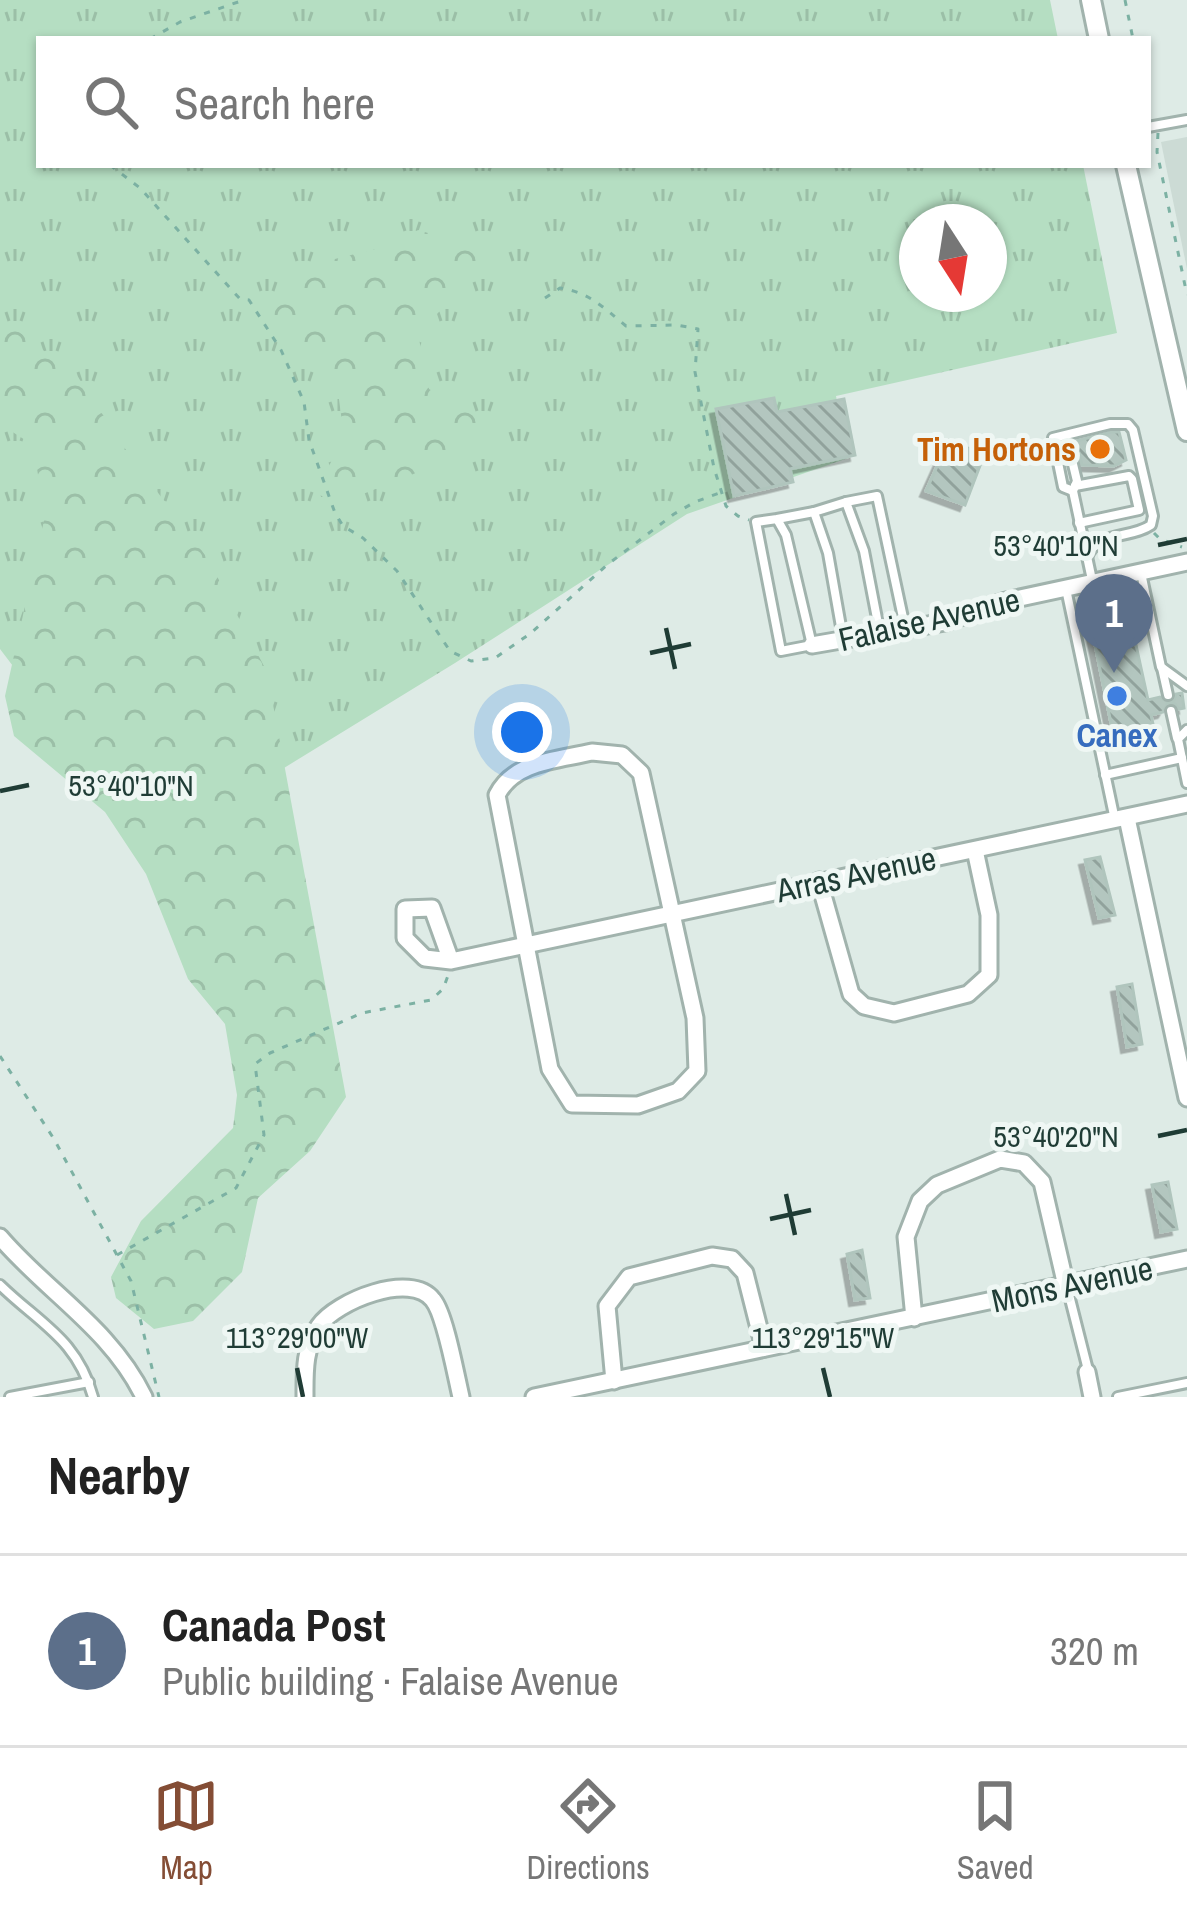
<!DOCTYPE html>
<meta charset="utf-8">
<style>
body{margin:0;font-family:"Archivo Narrow",sans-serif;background:#f6f6f6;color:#222}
.compass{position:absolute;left:899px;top:204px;width:108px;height:108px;border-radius:50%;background:#fff;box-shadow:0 3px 9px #0004;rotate:168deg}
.you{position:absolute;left:522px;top:732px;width:42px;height:42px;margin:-30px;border:9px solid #fff;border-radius:50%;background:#1a73e8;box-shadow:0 0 0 18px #1a73e833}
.badge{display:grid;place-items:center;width:78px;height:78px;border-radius:50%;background:#844d35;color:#fff;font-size:39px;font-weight:700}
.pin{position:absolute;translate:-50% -99px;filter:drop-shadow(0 3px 6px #0008)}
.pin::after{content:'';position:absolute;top:63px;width:42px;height:36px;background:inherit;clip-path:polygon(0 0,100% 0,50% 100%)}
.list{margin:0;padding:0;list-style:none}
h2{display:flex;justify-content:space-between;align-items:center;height:156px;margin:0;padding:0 48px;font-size:51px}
h2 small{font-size:39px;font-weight:400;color:#767676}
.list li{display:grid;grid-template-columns:78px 1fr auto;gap:36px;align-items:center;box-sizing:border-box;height:192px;padding:0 48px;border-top:3px solid #e0e0e0}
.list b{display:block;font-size:45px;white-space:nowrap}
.list p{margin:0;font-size:39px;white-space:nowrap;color:#767676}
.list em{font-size:39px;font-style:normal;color:#767676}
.icon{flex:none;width:66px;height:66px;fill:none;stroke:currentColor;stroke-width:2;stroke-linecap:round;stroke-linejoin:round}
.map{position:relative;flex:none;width:1187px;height:1397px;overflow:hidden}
.search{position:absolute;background:#fff;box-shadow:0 3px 9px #0004;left:36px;right:36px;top:36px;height:132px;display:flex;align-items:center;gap:30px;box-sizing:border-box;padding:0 42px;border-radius:0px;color:#767676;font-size:45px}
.sheet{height:348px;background:#fff}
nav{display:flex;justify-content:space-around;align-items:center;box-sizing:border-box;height:168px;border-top:3px solid #e0e0e0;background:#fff;font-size:33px;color:#767676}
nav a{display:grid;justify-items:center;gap:6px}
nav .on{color:#844d35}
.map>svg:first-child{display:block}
.built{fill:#ccdbd5}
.grass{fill:url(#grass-tufts);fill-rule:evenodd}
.forest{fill:url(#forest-crowns)}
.building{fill:url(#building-back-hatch);stroke:#b0c5bd;stroke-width:3;filter:url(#shadow)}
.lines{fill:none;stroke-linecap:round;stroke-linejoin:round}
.service-casing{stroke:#a1b3ad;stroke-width:14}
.minor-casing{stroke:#a1b3ad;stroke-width:21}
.tertiary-casing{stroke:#a1b3ad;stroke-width:24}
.path{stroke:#7cb1a3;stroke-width:3;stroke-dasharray:6 9;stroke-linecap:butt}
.service{stroke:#fff;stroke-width:8}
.minor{stroke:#fff;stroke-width:15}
.tertiary{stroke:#fff;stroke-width:18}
.ticks{fill:none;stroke:#1f3c35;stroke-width:4.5}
.food-dot{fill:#e8710a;stroke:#eff7f4;stroke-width:4.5}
.shop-dot{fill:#3f7fe0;stroke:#eff7f4;stroke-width:4.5}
.labels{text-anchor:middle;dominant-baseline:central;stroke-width:10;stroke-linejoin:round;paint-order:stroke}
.food-label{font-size:33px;font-weight:bold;fill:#c56008;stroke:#eff7f4;text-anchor:end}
.street-label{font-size:33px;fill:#1f3c35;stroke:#eff7f4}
.shop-label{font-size:33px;font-weight:bold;fill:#366cbe;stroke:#eff7f4}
.ticks-label{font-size:30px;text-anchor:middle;fill:#1f3c35;stroke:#eff7f4;stroke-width:10;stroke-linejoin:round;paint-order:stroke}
</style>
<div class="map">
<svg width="1187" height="1397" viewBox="0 0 1187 1397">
<defs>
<pattern id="grass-tufts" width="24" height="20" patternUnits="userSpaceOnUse" patternTransform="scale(3)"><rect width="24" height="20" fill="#b5dec2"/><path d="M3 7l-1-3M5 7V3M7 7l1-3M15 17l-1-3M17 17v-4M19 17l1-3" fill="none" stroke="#9bbfa7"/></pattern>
<pattern id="forest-crowns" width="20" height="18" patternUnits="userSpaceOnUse" patternTransform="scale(3)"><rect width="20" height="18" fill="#b5dec2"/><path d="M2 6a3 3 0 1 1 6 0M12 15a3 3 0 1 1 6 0" fill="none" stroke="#9bbfa7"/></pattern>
<pattern id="building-back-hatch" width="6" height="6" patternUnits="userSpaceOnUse" patternTransform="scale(3)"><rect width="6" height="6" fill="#b3c6bf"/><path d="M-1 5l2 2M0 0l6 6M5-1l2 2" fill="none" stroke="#91a29c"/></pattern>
<filter id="shadow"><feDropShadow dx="-5.5" dy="5.5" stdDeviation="0" flood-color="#0004"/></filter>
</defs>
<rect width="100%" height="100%" fill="#deebe6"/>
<polygon class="built" points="1187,137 1187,269 1161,142"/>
<path class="grass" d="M0,0H1050L1058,39H39V165H1083L1117,333L836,396L848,458L687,514L455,663L152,849L0,649ZM917,222H989V294H917Z"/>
<g class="forest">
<polygon points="418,230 495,253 418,334 429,389 489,425 436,465 363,494 321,497 319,485 344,437 336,377 278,343 274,311 319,263 399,243"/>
<polygon points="0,322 18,331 78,377 128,453 208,559 267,672 346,1097 310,1151 258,1198 242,1272 193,1321 154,1329 116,1298 111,1277 141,1221 233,1128 237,1095 225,1024 188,979 146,874 105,812 14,736 5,696 45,516 33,445 0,424"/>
</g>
<g class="building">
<polygon points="774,398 777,412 844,399 855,455 790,469 793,482 734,496 716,409"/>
<polygon points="1111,432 1119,432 1126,460 1114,466 1082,465 1076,441"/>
<polygon points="949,440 984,455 965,505 926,491"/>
<polygon points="1131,622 1148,700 1160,697 1169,703 1174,700 1176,694 1182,693 1184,708 1179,709 1175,704 1168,703 1163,712 1151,715 1153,724 1113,733 1092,630"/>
<polygon points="1100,857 1115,915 1099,918 1085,860"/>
<polygon points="1132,984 1142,1044 1127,1047 1117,987"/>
<polygon points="1168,1182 1177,1229 1161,1232 1152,1185"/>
<polygon points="862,1250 870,1298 855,1300 847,1254"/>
</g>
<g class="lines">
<defs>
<g id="service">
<polyline points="1148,127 1187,120"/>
<polyline points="1071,456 1077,481 1073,491 1092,580"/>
<polyline points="1075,486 1129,476 1132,479 1139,510 1079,523"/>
<path d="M1073,491L1063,487L1053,438L1110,424H1128L1133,430L1153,516L1151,525C1131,539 1097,531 1087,557"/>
<polyline points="814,512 846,502"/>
<polyline points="777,519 756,522 781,651 812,645 786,535 777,519 814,512 828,553 843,638"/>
<polyline points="1141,573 1161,667 1187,686"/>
<polyline points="1066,589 1115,820"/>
<polyline points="880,634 864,551 846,502 877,496 905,627"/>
<polyline points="1162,668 1168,695"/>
<polyline points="1171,711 1177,738"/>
<polyline points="1187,730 1178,739 1187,783"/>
<polyline points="1105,775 1182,758"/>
<path d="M0,1285C40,1324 77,1339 93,1397"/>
<polyline points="1067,1287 1087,1366"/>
<polyline points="10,1397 89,1382"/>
<polyline points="1118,1397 1187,1383"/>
</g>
<g id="minor">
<polyline points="812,645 945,622 1006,601 1187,562"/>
<path d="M592,752L622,755L641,773L695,1018L697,1071L678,1091L638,1105L572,1104L550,1069L497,795C514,761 558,760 592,752Z"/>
<polyline points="1127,818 1187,1098"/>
<polyline points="819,881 851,994 864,1006 894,1013 968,994 989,975 989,915 975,850"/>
<polyline points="451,961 432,908 405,909 405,938 425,958 451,961 1187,804"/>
<path d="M0,1237C47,1292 111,1329 144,1397"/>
<polyline points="914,1318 906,1237 920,1201 937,1185 1000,1159 1024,1163 1042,1182 1066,1286"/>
<polyline points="1087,1372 1092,1397"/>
<polyline points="614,1381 607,1306 629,1277 712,1256 732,1259 745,1273 764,1348"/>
<path d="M305,1397C305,1372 304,1348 319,1326C336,1301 411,1271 433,1300C445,1314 456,1376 461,1397"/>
<polyline points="534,1397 1187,1259"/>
</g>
<g id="tertiary">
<polyline points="1091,0 1099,39"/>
<polyline points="1126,165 1187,431"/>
</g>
</defs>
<use href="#service" class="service-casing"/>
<use href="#minor" class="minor-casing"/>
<use href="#tertiary" class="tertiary-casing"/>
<g class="path">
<polyline points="1125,0 1133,39"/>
<polyline points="150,39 180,22 244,0"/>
<polyline points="1158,133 1157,152 1187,295"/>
<polyline points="110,165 140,188 240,299 249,300 281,350 304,402 309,440 335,513 343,526 363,538 397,571 450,651 471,661 495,658 531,633 607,565 674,514 695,502 722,492"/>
<path d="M545,298L560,288C589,292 604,308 626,326L677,325L698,329L695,372L714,468L726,506L738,516L749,520"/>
<polyline points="1154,533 1160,539 1182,547"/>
<polyline points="0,1056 54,1139 131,1281 159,1397"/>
<polyline points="117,1255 236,1188 264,1135 255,1064 270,1053 362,1013 431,1000 443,989 449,973"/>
</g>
<use href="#service" class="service"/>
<use href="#minor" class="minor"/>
<use href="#tertiary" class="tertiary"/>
</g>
<path class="ticks" d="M1158,545L1187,539M666,628L675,669M650,653L691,644M0,791L29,785M1158,1136L1187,1130M786,1194L795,1235M770,1219L811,1210M297,1368L303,1397M823,1368L830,1397"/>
<circle class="food-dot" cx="1100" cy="449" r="12"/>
<circle class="shop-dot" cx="1117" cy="696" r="12"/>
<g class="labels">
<g class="food-label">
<text x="1076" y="449">Tim Hortons</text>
</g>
<g class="street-label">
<text transform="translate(929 619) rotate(-13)">Falaise Avenue</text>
<text transform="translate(856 874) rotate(-12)">Arras Avenue</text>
<text transform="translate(1072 1284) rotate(-12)">Mons Avenue</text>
</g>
<g class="shop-label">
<text x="1117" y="735">Canex</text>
</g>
</g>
<g class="ticks-label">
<text x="1056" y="556">53°40'10"N</text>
<text x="131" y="796">53°40'10"N</text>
<text x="1056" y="1147">53°40'20"N</text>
<text x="297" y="1348">113°29'00"W</text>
<text x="823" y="1348">113°29'15"W</text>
</g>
</svg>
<svg class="compass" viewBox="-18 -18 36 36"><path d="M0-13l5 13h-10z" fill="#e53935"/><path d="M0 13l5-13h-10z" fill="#767676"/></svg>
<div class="you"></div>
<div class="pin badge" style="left:1114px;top:673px;background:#5c6f8a">1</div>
<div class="search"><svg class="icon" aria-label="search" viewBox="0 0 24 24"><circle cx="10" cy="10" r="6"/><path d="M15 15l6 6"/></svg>Search here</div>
</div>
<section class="sheet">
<h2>Nearby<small></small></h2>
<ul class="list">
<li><span class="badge" style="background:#5c6f8a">1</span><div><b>Canada Post</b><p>Public building · Falaise Avenue</p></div><em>320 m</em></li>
</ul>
</section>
<nav>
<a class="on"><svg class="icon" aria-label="map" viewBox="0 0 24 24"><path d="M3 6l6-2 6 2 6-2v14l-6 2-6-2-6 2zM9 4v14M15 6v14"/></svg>Map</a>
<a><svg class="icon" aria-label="directions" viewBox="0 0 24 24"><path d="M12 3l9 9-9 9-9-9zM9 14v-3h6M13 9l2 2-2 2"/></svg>Directions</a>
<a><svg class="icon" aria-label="saved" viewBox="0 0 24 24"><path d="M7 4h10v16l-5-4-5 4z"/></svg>Saved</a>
</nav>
